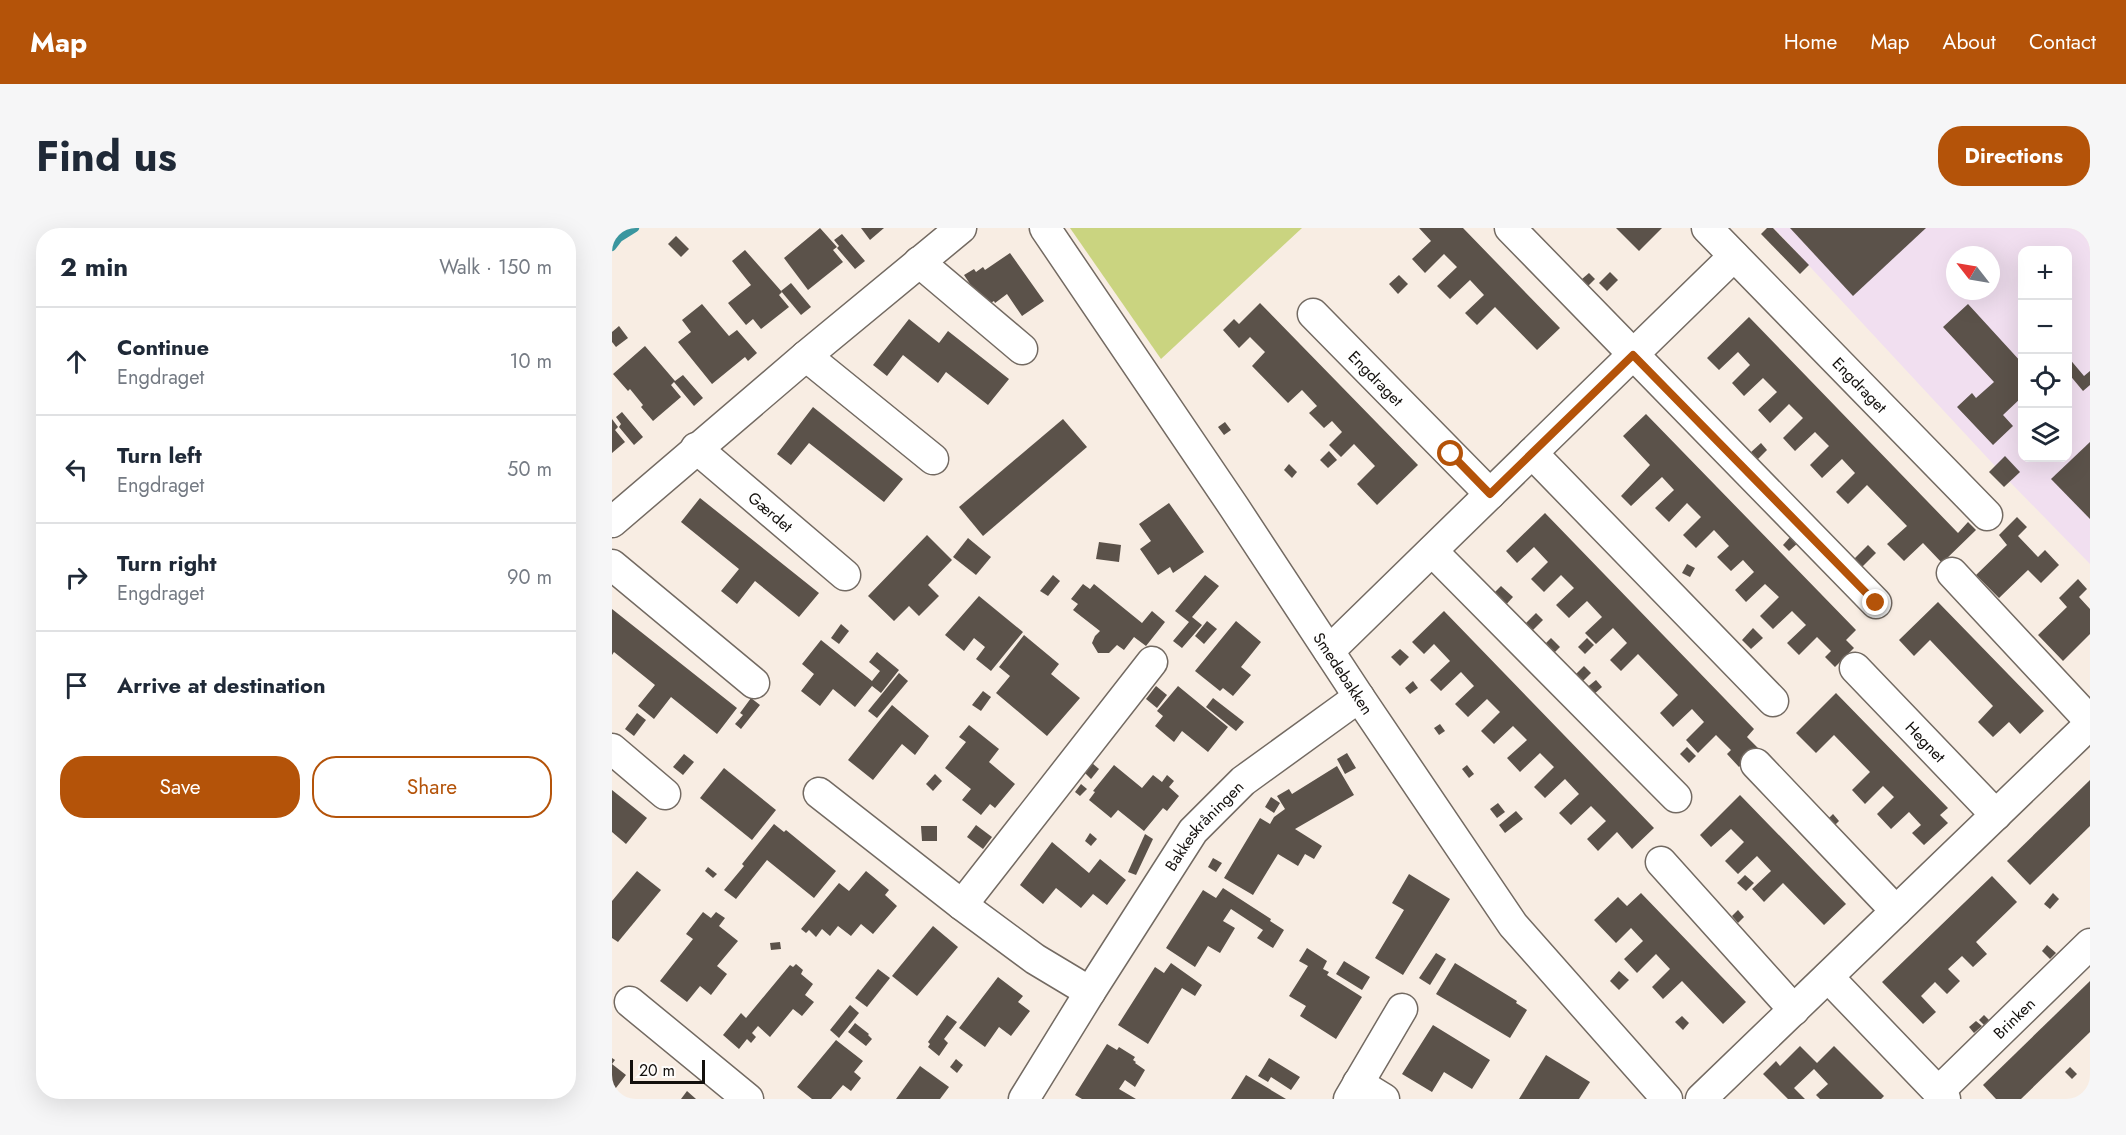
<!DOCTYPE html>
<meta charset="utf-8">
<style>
body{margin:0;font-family:Jost,sans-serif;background:#f6f6f7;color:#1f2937}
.controls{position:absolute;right:18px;top:18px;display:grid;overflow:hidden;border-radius:12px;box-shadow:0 6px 24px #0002}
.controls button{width:54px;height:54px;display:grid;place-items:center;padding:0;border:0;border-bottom:2px solid #e0e1e3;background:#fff;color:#1f2937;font:30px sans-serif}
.compass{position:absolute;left:1334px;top:18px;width:54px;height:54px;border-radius:50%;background:#fff;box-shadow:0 6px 24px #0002;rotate:301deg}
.scale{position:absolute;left:18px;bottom:15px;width:75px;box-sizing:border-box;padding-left:6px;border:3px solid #13100d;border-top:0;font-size:16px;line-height:21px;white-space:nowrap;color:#13100d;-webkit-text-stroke:4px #fefcfa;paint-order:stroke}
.stop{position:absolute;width:18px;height:18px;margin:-14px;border:4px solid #b45309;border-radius:50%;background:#fff}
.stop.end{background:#b45309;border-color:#fff;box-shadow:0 2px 6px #0008}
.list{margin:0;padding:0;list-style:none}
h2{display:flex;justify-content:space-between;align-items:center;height:78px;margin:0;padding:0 24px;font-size:26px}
h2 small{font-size:20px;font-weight:400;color:#747a83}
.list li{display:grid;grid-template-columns:39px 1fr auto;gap:18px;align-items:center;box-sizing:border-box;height:108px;padding:0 24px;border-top:2px solid #e0e1e3}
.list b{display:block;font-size:22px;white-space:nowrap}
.list p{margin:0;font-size:20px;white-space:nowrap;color:#747a83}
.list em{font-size:20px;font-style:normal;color:#747a83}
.actions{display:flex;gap:12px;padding:18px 24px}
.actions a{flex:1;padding:14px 0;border:2px solid #b45309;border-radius:24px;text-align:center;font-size:21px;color:#b45309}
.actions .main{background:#b45309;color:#fff}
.icon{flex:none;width:33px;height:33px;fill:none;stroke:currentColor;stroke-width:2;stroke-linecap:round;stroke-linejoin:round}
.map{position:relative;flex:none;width:1478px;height:871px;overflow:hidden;border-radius:24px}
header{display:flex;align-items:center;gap:36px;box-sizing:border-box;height:84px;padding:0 30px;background:#b45309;color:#fff}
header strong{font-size:28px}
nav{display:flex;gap:33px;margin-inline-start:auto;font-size:21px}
.intro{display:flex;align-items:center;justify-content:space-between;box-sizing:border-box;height:144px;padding:0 36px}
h1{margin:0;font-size:42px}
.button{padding:15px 27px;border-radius:24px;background:#b45309;color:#fff;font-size:21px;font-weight:700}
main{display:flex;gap:36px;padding:0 36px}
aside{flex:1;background:#fff;border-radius:24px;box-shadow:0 6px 24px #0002}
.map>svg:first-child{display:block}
.industrial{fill:#f1dff0;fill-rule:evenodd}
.green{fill:#cad480}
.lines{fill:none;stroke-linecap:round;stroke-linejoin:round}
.stream{stroke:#3a969f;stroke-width:8}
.building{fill:#5b524a}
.minor-casing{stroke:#736a62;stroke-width:33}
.minor{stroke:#fff;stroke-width:30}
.route{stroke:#b45309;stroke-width:8}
.labels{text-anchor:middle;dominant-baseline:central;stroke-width:6;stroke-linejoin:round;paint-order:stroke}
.street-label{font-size:16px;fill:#13100d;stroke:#fefcfa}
</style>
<header>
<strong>Map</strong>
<nav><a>Home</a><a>Map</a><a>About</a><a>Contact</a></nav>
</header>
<div class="intro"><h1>Find us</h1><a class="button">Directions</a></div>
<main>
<aside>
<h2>2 min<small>Walk · 150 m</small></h2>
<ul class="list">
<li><svg class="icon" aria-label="ahead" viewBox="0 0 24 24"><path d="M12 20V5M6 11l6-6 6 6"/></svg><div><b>Continue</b><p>Engdraget</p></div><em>10 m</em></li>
<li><svg class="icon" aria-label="left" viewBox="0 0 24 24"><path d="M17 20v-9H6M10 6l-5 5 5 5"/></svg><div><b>Turn left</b><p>Engdraget</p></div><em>50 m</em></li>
<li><svg class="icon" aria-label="right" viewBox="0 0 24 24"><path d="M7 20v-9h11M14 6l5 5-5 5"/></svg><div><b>Turn right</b><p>Engdraget</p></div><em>90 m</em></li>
<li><svg class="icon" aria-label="arrive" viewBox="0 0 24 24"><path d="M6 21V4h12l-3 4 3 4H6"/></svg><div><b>Arrive at destination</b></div></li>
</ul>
<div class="actions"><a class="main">Save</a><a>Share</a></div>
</aside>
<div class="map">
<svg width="1478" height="871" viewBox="0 0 1478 871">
<rect width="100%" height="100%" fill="#f8ede3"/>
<path class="industrial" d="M1162,0H1478V336L1396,252ZM1410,22H1456V230H1410ZM1343,27H1379V63H1343Z"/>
<polygon class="green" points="458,0 690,0 549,131"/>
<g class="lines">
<polyline class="stream" points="0,19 7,10 23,0"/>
</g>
<g class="building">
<polygon points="208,0 225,19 221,22 231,34 196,62 172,30"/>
<polygon points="249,0 272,0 258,12"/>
<polygon points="807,0 851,0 948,100 925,122 883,79 865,97 853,85 872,67 858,52 838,71 825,58 845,39 832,26 813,45 800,31 819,13"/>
<polygon points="1004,0 1050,0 1027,23"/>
<polygon points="1155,0 1161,0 1197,37 1188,46 1149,6"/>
<polygon points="1178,0 1314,0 1241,68"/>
<polygon points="230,6 253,33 243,41 225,20 227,18 222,12"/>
<polygon points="64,8 77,21 69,29 56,16"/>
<polygon points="133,22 170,64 167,67 177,79 149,101 141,91 134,97 116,75 139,57 120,33"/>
<polygon points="398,25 432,73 410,88 395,66 383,75 382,73 375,77 370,74 352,47 362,41 364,44 371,39 373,42"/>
<polygon points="998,44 1006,52 995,63 987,55"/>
<polygon points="977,45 983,51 976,58 970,51"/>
<polygon points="787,47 796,56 786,66 777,56"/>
<polygon points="179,55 199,79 189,87 169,63"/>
<polygon points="648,75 806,237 765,277 745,256 763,238 742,216 729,229 717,217 730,204 720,193 712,200 697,185 705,178 690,162 676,175 640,138 653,124 638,109 627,120 611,102 622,91 627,96"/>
<polygon points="90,76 117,108 125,102 145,125 136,133 133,129 100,156 66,114 79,104 70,92"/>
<polygon points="1356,76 1410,135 1410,169 1391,187 1401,198 1381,217 1345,179 1360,165 1364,170 1382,154 1331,99"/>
<polygon points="1137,89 1346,305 1356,294 1364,302 1330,335 1311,315 1292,333 1275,316 1295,298 1255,257 1236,276 1224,264 1243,245 1230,231 1210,250 1198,237 1217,218 1203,204 1183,223 1171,210 1191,190 1177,176 1158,195 1146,182 1165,164 1151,150 1132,168 1120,155 1138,137 1126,124 1107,142 1095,130"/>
<polygon points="297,91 327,115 336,103 397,151 376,177 334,144 326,155 291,127 275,148 261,137"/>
<polygon points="7,98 16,110 4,119 0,114 0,104"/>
<polygon points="33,118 63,153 71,147 91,170 82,178 62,154 59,157 69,169 41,193 29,179 31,177 18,161 16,163 1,146"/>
<polygon points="1456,129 1472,148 1478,143 1478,157 1471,163 1456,145"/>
<polygon points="201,179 291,251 272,274 197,215 179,237 165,226"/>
<polygon points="10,184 31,209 22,217 7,199 9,196 4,189"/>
<polygon points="1034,186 1244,402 1234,412 1242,420 1223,439 1213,429 1219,423 1205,409 1187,427 1175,415 1194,397 1180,383 1161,401 1148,388 1167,369 1153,356 1134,374 1123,362 1142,344 1131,332 1119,343 1105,329 1117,318 1102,302 1084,320 1071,307 1089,289 1075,275 1057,294 1043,280 1062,262 1050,249 1019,278 1009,268 1038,237 1011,208"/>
<polygon points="0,191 6,199 3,202 13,214 0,225"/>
<polygon points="451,191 475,219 371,308 347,279"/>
<polygon points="613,194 619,202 612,207 606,199"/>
<polygon points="1478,214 1478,291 1439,251"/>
<polygon points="1149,215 1155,222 1145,232 1138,225"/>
<polygon points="717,223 725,232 716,240 708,232"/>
<polygon points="1393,228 1408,244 1392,259 1377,244"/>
<polygon points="677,236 685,244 680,250 672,242"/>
<polygon points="88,270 207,365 187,389 143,353 125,376 109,363 127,341 69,294"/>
<polygon points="557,275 592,324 561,345 558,339 546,347 528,321 539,313 527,296"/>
<polygon points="933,285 1142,501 1135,509 1146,520 1127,539 1115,526 1119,522 1104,507 1086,525 1074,512 1092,494 1080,481 1061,499 1048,485 1066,467 1026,426 1009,443 998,432 1015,415 1001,400 984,416 973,405 990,389 975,373 957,390 944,377 962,360 949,347 932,364 919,351 936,334 922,319 905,335 894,323"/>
<polygon points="1405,289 1415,299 1406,308 1426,329 1433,322 1447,337 1429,355 1416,342 1387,370 1364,347 1395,317 1387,307"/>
<polygon points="315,307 340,332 316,357 327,368 307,388 297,378 282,393 256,368"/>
<polygon points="1180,307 1187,314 1177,323 1171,317"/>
<polygon points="356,310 379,329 364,347 341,329"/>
<polygon points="487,314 509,317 507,334 484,331"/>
<polygon points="1256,317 1264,325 1250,339 1242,331"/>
<polygon points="1075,336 1083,340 1078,349 1070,345"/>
<polygon points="441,347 448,353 436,368 428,363"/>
<polygon points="593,347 607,358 580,389 590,397 570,420 561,413 577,394 563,383"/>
<polygon points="1466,351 1475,361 1467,369 1478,381 1478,406 1451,433 1426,407 1455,379 1447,370"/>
<polygon points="471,356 478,361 482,356 530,395 540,383 553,394 534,418 522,409 512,422 505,417 497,425 486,425 480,415 483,408 488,403 461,382 466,376 459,371"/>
<polygon points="889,358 901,369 891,380 879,368"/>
<polygon points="367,368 411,404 379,443 364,431 373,419 362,410 352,423 333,407"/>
<polygon points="1326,374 1432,483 1408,506 1397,494 1381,509 1366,494 1381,478 1318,412 1302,428 1287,412"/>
<polygon points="0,381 125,480 105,506 59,469 42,491 26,478 43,457 2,424 0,427"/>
<polygon points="832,383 1042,600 1020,621 1005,604 986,623 975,611 994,593 979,578 959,597 947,585 967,566 953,551 933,570 922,559 942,539 928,525 908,544 895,530 915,512 901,498 882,516 869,503 888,484 875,471 856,489 843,476 862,458 849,444 829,463 818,452 838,433 822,416 812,426 800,414"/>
<polygon points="924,385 931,392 918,405 911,398"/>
<polygon points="595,393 605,401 592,416 583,408"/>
<polygon points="624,393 649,414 629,439 639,447 621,468 611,460 608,463 583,443"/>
<polygon points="229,396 237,403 227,416 219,410"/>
<polygon points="1141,400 1151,410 1139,421 1130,412"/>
<polygon points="412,407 447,436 439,446 468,470 435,508 384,465 398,448 387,439"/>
<polygon points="939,410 948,419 941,426 932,417"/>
<polygon points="975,410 982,417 973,426 966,419"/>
<polygon points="209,412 260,453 268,443 257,434 265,424 287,442 269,465 260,458 243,479 221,461 208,478 189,463 202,446 190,436"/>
<polygon points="788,421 797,429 788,438 779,429"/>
<polygon points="972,438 979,445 970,454 963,447"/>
<polygon points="287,445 296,453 265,490 256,483"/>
<polygon points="984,452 990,459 980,468 973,461"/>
<polygon points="801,453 806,460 798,466 793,460"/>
<polygon points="544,458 555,467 545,480 534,471"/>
<polygon points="566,458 616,499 596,524 570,503 562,514 543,498 551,488 545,483"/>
<polygon points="371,463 379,469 369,483 360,477"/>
<polygon points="1224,465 1336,580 1328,587 1336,595 1312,617 1300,605 1309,597 1297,584 1279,601 1265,586 1282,569 1271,558 1253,576 1240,562 1258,544 1222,507 1204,525 1184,505"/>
<polygon points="139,470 148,477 129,501 123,496 131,487 128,485"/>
<polygon points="601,470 632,494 624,503 594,479"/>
<polygon points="280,477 317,508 303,527 290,516 261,552 236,532"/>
<polygon points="25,485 34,492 22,508 13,501"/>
<polygon points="828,496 833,503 827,507 822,500"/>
<polygon points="357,497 387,521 377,534 403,556 383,580 378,576 369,587 350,572 359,561 333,540 354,514 347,509"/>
<polygon points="1075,519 1084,528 1077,535 1068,526"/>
<polygon points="735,525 744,540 733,546 725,531"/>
<polygon points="72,526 82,534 71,547 61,539"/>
<polygon points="480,535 487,541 479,551 473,545"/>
<polygon points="502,537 530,560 541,547 550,554 555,547 562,553 557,559 567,568 555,583 551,580 532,603 506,582 499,590 477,572 483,564 481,563"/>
<polygon points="855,537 862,546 857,550 850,541"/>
<polygon points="725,538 742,567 683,601 710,618 702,631 693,626 686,638 666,626 641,667 612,650 648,590 658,596 662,589 673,581 665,568 677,561 680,566"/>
<polygon points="112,540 164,582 140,612 88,570"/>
<polygon points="323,546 330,553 321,563 314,556"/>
<polygon points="1478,552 1478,598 1418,657 1395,633"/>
<polygon points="469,556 475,561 468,568 463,564"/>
<polygon points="0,562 35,590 14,616 0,604"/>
<polygon points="1128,567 1234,676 1212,697 1171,655 1152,674 1140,661 1159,643 1145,628 1126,646 1113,633 1132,614 1119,601 1099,619 1088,607"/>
<polygon points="659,569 668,575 662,585 653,579"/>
<polygon points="886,575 893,584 885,590 878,581"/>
<polygon points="904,583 911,591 893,605 887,597"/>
<polygon points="1221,586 1227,593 1220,600 1214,593"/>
<polygon points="162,596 172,604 174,602 224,643 202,670 155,632 124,671 112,662 132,638 130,636"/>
<polygon points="364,597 380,609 371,621 355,609"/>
<polygon points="309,598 325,598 325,613 310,613"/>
<polygon points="478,605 485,611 479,618 473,613"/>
<polygon points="533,606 541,611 524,647 516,644"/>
<polygon points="440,614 477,645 488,631 514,652 495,677 481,666 469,680 444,660 431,676 408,657"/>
<polygon points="601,630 610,635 604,644 596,639"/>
<polygon points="96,639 105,646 101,650 93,643"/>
<polygon points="25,643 49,662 6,714 0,710 0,673"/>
<polygon points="254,643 277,662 273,667 285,678 261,706 249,696 239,708 226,698 218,708 210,701 204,709 197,702 194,705 189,701 227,655 237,663"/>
<polygon points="797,646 838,671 791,747 763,730 792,682 780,675"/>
<polygon points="1133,647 1142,655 1134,663 1125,655"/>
<polygon points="1380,648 1405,674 1364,714 1375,726 1361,739 1350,728 1336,741 1348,753 1335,766 1323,754 1309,768 1324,784 1311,796 1270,754"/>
<polygon points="611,660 659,691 658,693 672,702 661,720 645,710 651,702 619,681 611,693 623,700 608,725 596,718 583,739 554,720 591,662 604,670"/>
<polygon points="1029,665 1134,774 1111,796 1070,753 1051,771 1040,759 1058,741 1044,726 1025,745 1012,731 1031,713 1019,700 1004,715 982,692 1006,669 1015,678"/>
<polygon points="1441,665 1447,671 1438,681 1432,676"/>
<polygon points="1126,682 1132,689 1126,695 1120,688"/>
<polygon points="91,684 99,690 104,684 113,690 107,698 126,713 105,738 115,746 99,767 88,758 75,774 48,753 81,711 74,706"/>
<polygon points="321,698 346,719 305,768 280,748"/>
<polygon points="168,714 169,721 159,722 158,715"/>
<polygon points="1435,717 1444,725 1438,731 1430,723"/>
<polygon points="695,720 715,733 711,741 717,744 715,747 750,769 724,811 688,788 694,778 677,768 696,738 687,733"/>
<polygon points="824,725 834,731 818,757 807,750"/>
<polygon points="732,733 758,749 750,762 724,746"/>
<polygon points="559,735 590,757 583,768 570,760 536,816 506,797 543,739 552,745"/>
<polygon points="843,735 905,773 904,775 915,782 898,810 824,766"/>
<polygon points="184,736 191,742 189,746 201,756 193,767 202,774 190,788 181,781 158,809 146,798 140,805 144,809 139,815 135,811 127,821 111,807 129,785 134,790 178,737 181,739"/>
<polygon points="266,741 278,750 255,779 243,770"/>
<polygon points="1007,743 1017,752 1007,762 998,753"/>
<polygon points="386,749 411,768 406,774 418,783 399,808 387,799 373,819 347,800"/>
<polygon points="1478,753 1478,804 1409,871 1384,871 1371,857"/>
<polygon points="238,777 247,785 227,810 218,802"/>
<polygon points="335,787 345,794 332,811 336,815 327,828 316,819 318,816 316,814"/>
<polygon points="1372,787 1378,793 1373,798 1367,792"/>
<polygon points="1070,788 1077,795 1071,802 1063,794"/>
<polygon points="1364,793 1370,798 1362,805 1357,799"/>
<polygon points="243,795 257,806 256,807 260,811 254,818 236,804"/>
<polygon points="821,797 878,832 860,861 832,844 820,864 790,846"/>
<polygon points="224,812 251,833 242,844 249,850 239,863 231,857 219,871 200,871 185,859"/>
<polygon points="495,816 505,822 507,819 523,829 521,832 524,834 523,835 533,842 523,859 513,852 507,861 524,871 470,871 463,867"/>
<polygon points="1188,818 1205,835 1222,818 1272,868 1269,871 1208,871 1204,867 1216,856 1202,841 1182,860 1193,871 1176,871 1151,846 1164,833 1168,838"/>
<polygon points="934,827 978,854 967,871 907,871"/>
<polygon points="0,830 3,832 0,836 14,847 0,865"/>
<polygon points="657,830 688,849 679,862 659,849 656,854 646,848"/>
<polygon points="344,831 351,837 345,845 338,839"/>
<polygon points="308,838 337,859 328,871 284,871"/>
<polygon points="1458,839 1465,846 1460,851 1453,844"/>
<polygon points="634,847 674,871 619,871"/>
<polygon points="75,863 84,871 69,871"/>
</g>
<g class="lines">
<defs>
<g id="minor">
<path id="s1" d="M433,0L622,279L747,469L901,697L1055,871"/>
<polyline points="898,0 1264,375"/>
<path id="s2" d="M1095,0L1375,287"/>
<polyline points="307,34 410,121"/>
<path id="s3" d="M701,86L878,266"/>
<polyline points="194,128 321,231"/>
<path id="s4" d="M84,220L233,347"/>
<polyline points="920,225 1161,473"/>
<polyline points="0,294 194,128 349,0"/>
<polyline points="820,323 1064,569"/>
<polyline points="0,337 142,455"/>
<polyline points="1340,345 1478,493"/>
<polyline points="717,423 1122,28"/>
<path id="s5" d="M1243,440L1384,587"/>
<polyline points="0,521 53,566"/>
<polyline points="1144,536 1284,683"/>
<polyline points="207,565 350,677 423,731 478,764"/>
<polyline points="1049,634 1182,782"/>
<polyline points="350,677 540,434"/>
<polyline points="1216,749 1333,871"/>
<polyline points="18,774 136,871"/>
<polyline points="746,855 772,871"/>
<path id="s6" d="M1326,864L1478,716"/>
<path id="s7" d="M412,871L478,764L581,603L631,553L747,469"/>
<polyline points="737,871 790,781"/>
<polyline points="1089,871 1478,496"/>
</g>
</defs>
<use href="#minor" class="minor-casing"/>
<use href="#minor" class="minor"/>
</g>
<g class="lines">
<polyline class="route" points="839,226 878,266 1021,127 1264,375"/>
</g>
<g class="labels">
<g class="street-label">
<text stroke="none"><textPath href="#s3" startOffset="90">Engdraget</textPath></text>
<text stroke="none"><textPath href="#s2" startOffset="219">Engdraget</textPath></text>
<text stroke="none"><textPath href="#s4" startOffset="98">Gærdet</textPath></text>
<text stroke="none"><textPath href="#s1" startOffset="536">Smedebakken</textPath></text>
<text stroke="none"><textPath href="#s5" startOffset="102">Hegnet</textPath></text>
<text stroke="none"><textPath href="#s7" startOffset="328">Bakkeskråningen</textPath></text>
<text stroke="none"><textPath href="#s6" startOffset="106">Brinken</textPath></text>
</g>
</g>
</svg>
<div class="controls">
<button>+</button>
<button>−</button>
<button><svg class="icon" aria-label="locate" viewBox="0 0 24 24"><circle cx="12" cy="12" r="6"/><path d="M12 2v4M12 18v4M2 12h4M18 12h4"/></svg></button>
<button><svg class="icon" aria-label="layers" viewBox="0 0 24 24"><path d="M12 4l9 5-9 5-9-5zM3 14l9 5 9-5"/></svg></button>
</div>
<svg class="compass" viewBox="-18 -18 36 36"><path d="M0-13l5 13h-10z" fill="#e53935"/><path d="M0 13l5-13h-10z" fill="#747a83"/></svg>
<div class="scale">20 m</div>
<div class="stop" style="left:839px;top:226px"></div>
<div class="stop end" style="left:1264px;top:375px"></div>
</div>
</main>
